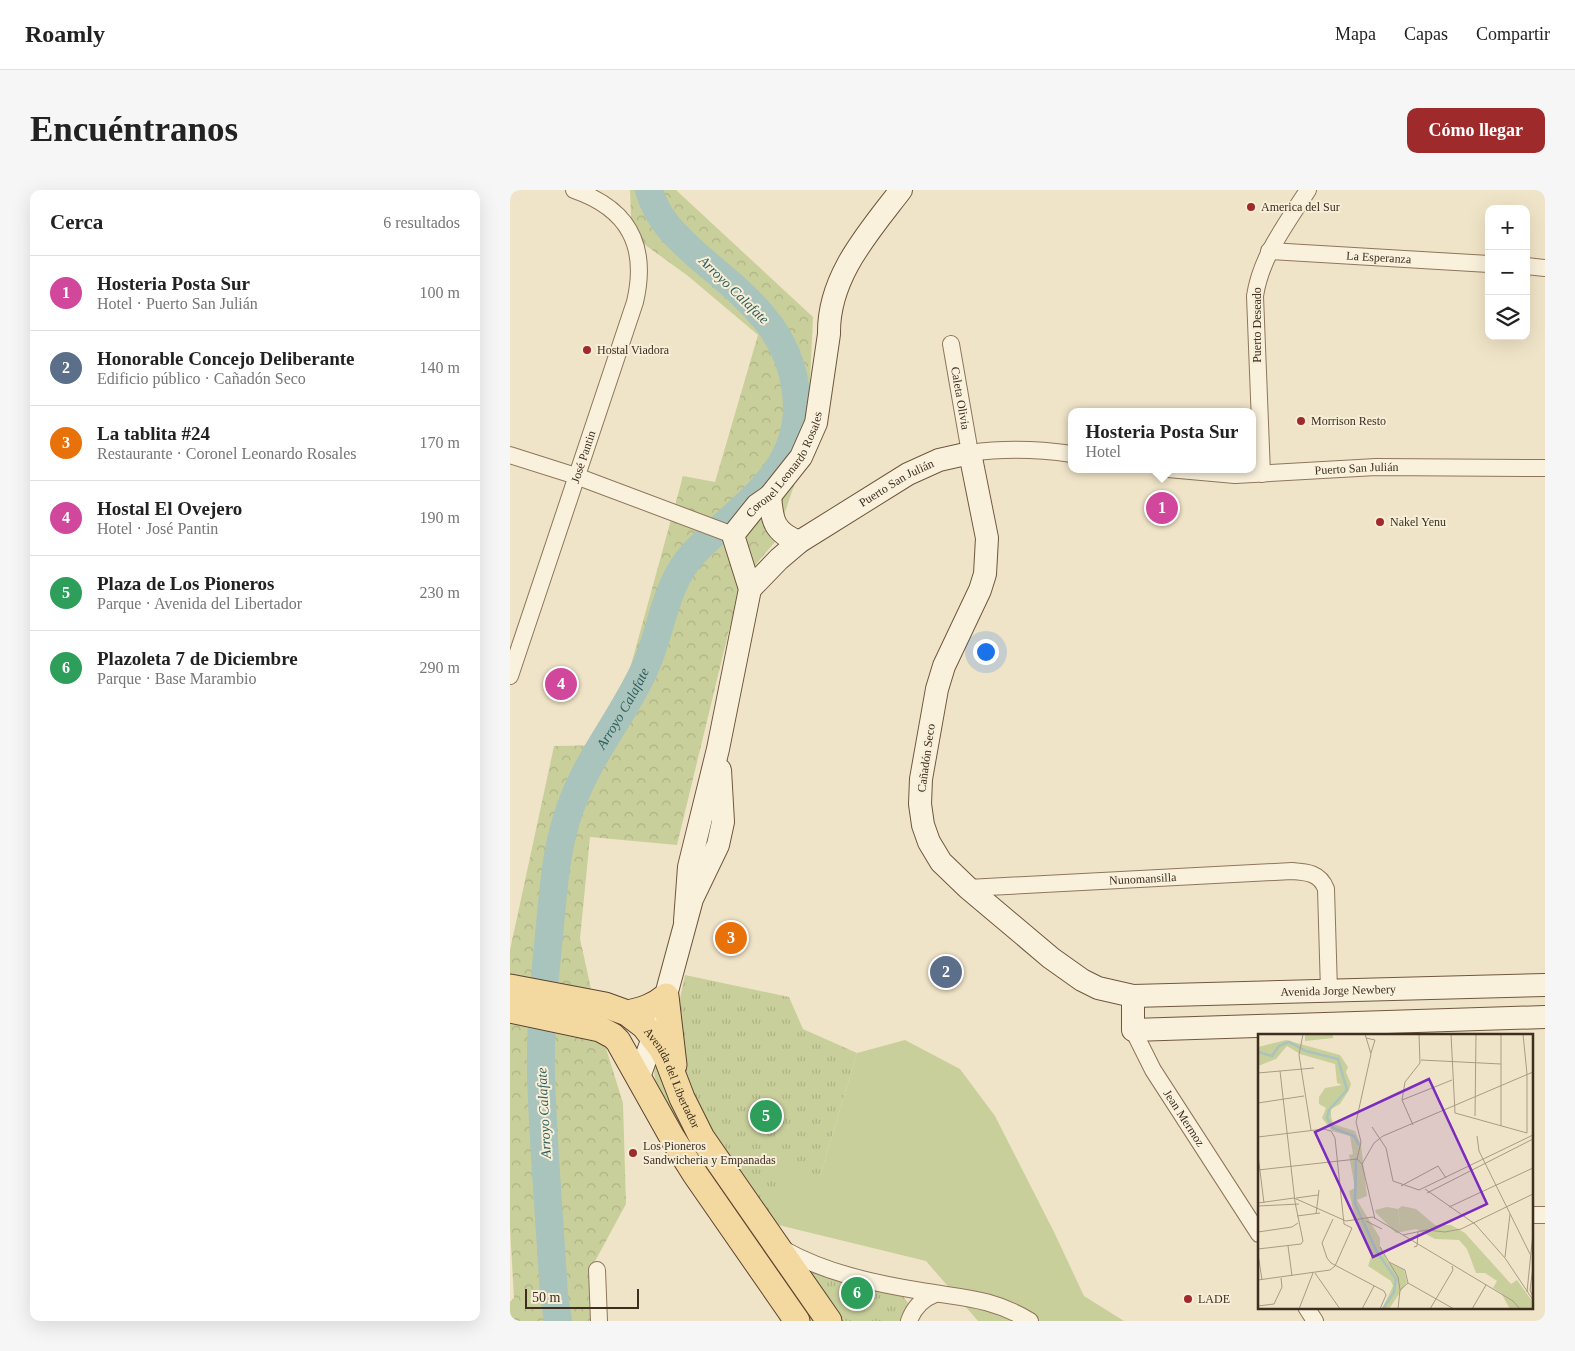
<!DOCTYPE html>
<html lang="es">
<meta charset="utf-8">
<style>
body{margin:0;font-family:"Times New Roman",serif;background:#f6f6f6;color:#222}
.controls{position:absolute;right:15px;top:15px;display:grid;overflow:hidden;border-radius:10px;box-shadow:0 5px 20px #0002}
.controls button{width:45px;height:45px;display:grid;place-items:center;padding:0;border:0;border-bottom:1px solid #e0e0e0;background:#fff;color:#222;font:25px sans-serif}
.scale{position:absolute;left:15px;bottom:12px;width:114px;box-sizing:border-box;padding-left:5px;border:2px solid #3d2e20;border-top:0;font-size:14px;line-height:18px;white-space:nowrap;color:#3d2e20;-webkit-text-stroke:4px #f7eed8;paint-order:stroke}
.you{position:absolute;left:475px;top:461px;width:18px;height:18px;margin:-12px;border:4px solid #fff;border-radius:50%;background:#1a73e8;box-shadow:0 0 0 8px #1a73e833}
.badge{display:grid;place-items:center;width:32px;height:32px;border-radius:50%;background:#9e2a2b;color:#fff;font-size:16px;font-weight:700}
.pin{position:absolute;translate:-50% -50%;border:2px solid #fff;box-shadow:0 1px 5px #0006}
.popup{position:absolute;left:558px;top:218px;width:188px;height:65px;box-sizing:border-box;display:grid;place-content:center;border-radius:10px;background:#fff;filter:drop-shadow(0 1px 4px #0005);font-size:16px;white-space:nowrap;color:#767676}
.popup b{font-size:19px;color:#222}
.popup::after{content:'';position:absolute;left:50%;top:100%;margin-left:-10px;border:10px solid transparent;border-top-color:#fff}
.list{margin:0;padding:0;list-style:none}
h2{display:flex;justify-content:space-between;align-items:center;height:65px;margin:0;padding:0 20px;font-size:21px}
h2 small{font-size:16px;font-weight:400;color:#767676}
.list li{display:grid;grid-template-columns:32px 1fr auto;gap:15px;align-items:center;box-sizing:border-box;height:75px;padding:0 20px;border-top:1px solid #e0e0e0}
.list b{display:block;font-size:19px;white-space:nowrap}
.list p{margin:0;font-size:16px;white-space:nowrap;color:#767676}
.list em{font-size:16px;font-style:normal;color:#767676}
.icon{flex:none;width:28px;height:28px;fill:none;stroke:currentColor;stroke-width:2;stroke-linecap:round;stroke-linejoin:round}
.map{position:relative;flex:none;width:1035px;height:1131px;overflow:hidden;border-radius:10px}
header{display:flex;align-items:center;gap:30px;box-sizing:border-box;height:70px;padding:0 25px;background:#fff;border-bottom:1px solid #e0e0e0}
header strong{font-size:24px}
nav{display:flex;gap:28px;margin-inline-start:auto;font-size:18px}
.intro{display:flex;align-items:center;justify-content:space-between;box-sizing:border-box;height:120px;padding:0 30px}
h1{margin:0;font-size:35px}
.button{padding:12px 22px;border-radius:10px;background:#9e2a2b;color:#fff;font-size:18px;font-weight:700}
main{display:flex;gap:30px;padding:0 30px}
aside{flex:1;background:#fff;border-radius:10px;box-shadow:0 5px 20px #0002}
.map>svg:first-child{display:block}
.grass{fill:url(#grass-tufts)}
.forest{fill:url(#forest-crowns)}
.garden{fill:#c9cf9b}
.lines{fill:none;stroke-linecap:round;stroke-linejoin:round}
.river{stroke:#a9c4bc;stroke-width:28}
.street-casing{stroke:#8d765c;stroke-width:18}
.secondary-casing{stroke:#6f573f;stroke-width:24}
.primary-casing{stroke:#5b4430;stroke-width:27}
.street{stroke:#faf1dc;stroke-width:16}
.secondary{stroke:#faf1dc;stroke-width:22}
.primary{stroke:#f3d9a0;stroke-width:25}
.poi-dot{fill:#9e2a2b;stroke:#f7eed8;stroke-width:2}
.labels{text-anchor:middle;dominant-baseline:central;stroke-width:4;stroke-linejoin:round;paint-order:stroke}
.poi-label{font-size:12px;fill:#3d2e20;stroke:#f7eed8;text-anchor:start}
.street-label{font-size:12px;fill:#3d2e20;stroke:#f7eed8}
.water-label{font-size:14px;font-style:italic;fill:#2f5d5a;stroke:#f7eed8}
.inset-river{fill:none;stroke:#a9c4bc;stroke-width:2.5}
.inset-road{fill:none;stroke:#a89b85;stroke-width:1}
.view{fill:#7b2cbf;fill-opacity:0.15;stroke:#7b2cbf;stroke-width:2.5}
.inset-edge{fill:none;stroke:#3d2e20;stroke-width:2.5}
</style>
<header>
<strong>Roamly</strong>
<nav><a>Mapa</a><a>Capas</a><a>Compartir</a></nav>
</header>
<div class="intro"><h1>Encuéntranos</h1><a class="button">Cómo llegar</a></div>
<main>
<aside>
<h2>Cerca<small>6 resultados</small></h2>
<ul class="list">
<li><span class="badge" style="background:#d1479c">1</span><div><b>Hosteria Posta Sur</b><p>Hotel · Puerto San Julián</p></div><em>100 m</em></li>
<li><span class="badge" style="background:#5c6f8a">2</span><div><b>Honorable Concejo Deliberante</b><p>Edificio público · Cañadón Seco</p></div><em>140 m</em></li>
<li><span class="badge" style="background:#e8710a">3</span><div><b>La tablita #24</b><p>Restaurante · Coronel Leonardo Rosales</p></div><em>170 m</em></li>
<li><span class="badge" style="background:#d1479c">4</span><div><b>Hostal El Ovejero</b><p>Hotel · José Pantin</p></div><em>190 m</em></li>
<li><span class="badge" style="background:#2e9e5b">5</span><div><b>Plaza de Los Pioneros</b><p>Parque · Avenida del Libertador</p></div><em>230 m</em></li>
<li><span class="badge" style="background:#2e9e5b">6</span><div><b>Plazoleta 7 de Diciembre</b><p>Parque · Base Marambio</p></div><em>290 m</em></li>
</ul>
</aside>
<div class="map">
<svg width="1035" height="1131" viewBox="0 0 1035 1131">
<defs>
<pattern id="grass-tufts" width="24" height="20" patternUnits="userSpaceOnUse" patternTransform="scale(1.25)"><rect width="24" height="20" fill="#c9cf9b"/><path d="M3 7l-1-3M5 7V3M7 7l1-3M15 17l-1-3M17 17v-4M19 17l1-3" fill="none" stroke="#aeb285"/></pattern>
<pattern id="forest-crowns" width="20" height="18" patternUnits="userSpaceOnUse" patternTransform="scale(1.25)"><rect width="20" height="18" fill="#c9cf9b"/><path d="M2 6a3 3 0 1 1 6 0M12 15a3 3 0 1 1 6 0" fill="none" stroke="#aeb285"/></pattern>
</defs>
<rect width="100%" height="100%" fill="#f0e4c8"/>
<g class="grass">
<polygon points="175,785 279,807 293,839 347,863 310,986 256,1032 176,906 169,813"/>
<polygon points="290,1075 334,1093 356,1099 393,1106 398,1113 393,1131 330,1131"/>
</g>
<polygon class="forest" points="120,0 166,0 303,127 297,257 265,352 246,374 219,440 167,655 80,647 70,749 90,839 113,913 116,1014 83,1075 86,1131 0,1131 0,1112 4,1108 0,1038 0,760 44,556 99,555 173,286 205,292 248,145 178,86 127,49 121,28"/>
<g class="garden">
<polygon points="395,850 450,879 485,926 544,1042 574,1106 614,1131 468,1131 416,1071 256,1032 271,975 310,986 347,863"/>
<path d="M146,871L308,1131H294L159,923C153,909 139,886 146,871Z"/>
</g>
<g class="lines">
<path class="river" id="s1" d="M48,1131L44,1106C40,1032 33,958 31,883C30,834 35,785 40,735C44,692 47,649 64,608C82,562 115,523 135,478C152,441 154,396 183,364C224,320 287,287 287,218C286,145 241,111 190,68C168,48 147,30 139,0"/>
<defs>
<g id="street">
<path id="s2" d="M759,61L979,74"/>
<polyline points="1016,76 1035,78"/>
<path id="s3" d="M441,154L460,263C495,258 527,259 562,264"/>
<polyline points="0,265 66,286 223,345"/>
<path id="s4" d="M658,279L725,285L866,277L1035,278"/>
<path d="M752,284L745,106C751,66 777,33 798,0"/>
<path id="s5" d="M0,486L125,112C138,56 119,19 64,0"/>
<path id="s6" d="M458,698L782,681C797,682 810,683 816,699L819,801"/>
<path id="s7" d="M623,840L643,880L749,1044"/>
<polyline points="1021,1025 1035,1025"/>
<path d="M273,1059C316,1083 363,1093 411,1101C452,1108 483,1108 520,1131"/>
<polyline points="87,1080 89,1131"/>
<polyline points="796,1117 805,1131"/>
<path d="M399,1131C404,1117 412,1109 425,1104"/>
</g>
<g id="secondary">
<path d="M260,306C262,331 264,342 289,352"/>
<path id="s8" d="M240,399L269,369L289,352L398,284L429,270L460,263L477,348L475,384L470,400L434,476L427,499L411,589L410,614L413,635L419,652L431,672L458,698L541,768L572,790L588,798L623,806L1035,795"/>
<path id="s9" d="M175,731L179,677L208,559L240,399L223,345L247,315L260,306L291,267L306,233L319,144C318,87 358,43 391,0"/>
<polyline points="623,806 623,840 1035,827"/>
<polyline points="129,887 149,831 182,709 208,655 213,632 210,580"/>
</g>
<g id="primary">
<path id="s10" d="M0,797L95,815L117,823L134,836L151,858L157,869L172,908L192,948L319,1131"/>
<polyline points="0,820 90,839 103,846 108,851 163,949 185,984 287,1131"/>
<path d="M117,823C133,820 144,816 156,806L164,875"/>
</g>
</defs>
<use href="#street" class="street-casing"/>
<use href="#secondary" class="secondary-casing"/>
<use href="#primary" class="primary-casing"/>
<use href="#street" class="street"/>
<use href="#secondary" class="secondary"/>
<use href="#primary" class="primary"/>
</g>
<g class="poi-dot">
<circle cx="741" cy="17" r="5"/>
<circle cx="77" cy="160" r="5"/>
<circle cx="791" cy="231" r="5"/>
<circle cx="870" cy="332" r="5"/>
<circle cx="123" cy="963" r="5"/>
<circle cx="678" cy="1109" r="5"/>
</g>
<g class="labels">
<g class="poi-label">
<text x="751" y="17">America del Sur</text>
<text x="87" y="160">Hostal Viadora</text>
<text x="801" y="231">Morrison Resto</text>
<text x="880" y="332">Nakel Yenu</text>
<text x="133" y="956">Los Pioneros<tspan x="133" dy="14">Sandwicheria y Empanadas</tspan></text>
<text x="688" y="1109">LADE</text>
</g>
<g class="street-label">
<text stroke="none"><textPath href="#s2" startOffset="110">La Esperanza</textPath></text>
<text transform="translate(747 135) rotate(-90)">Puerto Deseado</text>
<text stroke="none"><textPath href="#s3" startOffset="55">Caleta Olivia</textPath></text>
<text stroke="none"><textPath href="#s5" startOffset="231">José Pantin</textPath></text>
<text stroke="none"><textPath href="#s9" startOffset="484">Coronel Leonardo Rosales</textPath></text>
<text stroke="none"><textPath href="#s4" startOffset="189">Puerto San Julián</textPath></text>
<text stroke="none"><textPath href="#s8" startOffset="182">Puerto San Julián</textPath></text>
<text transform="translate(416 568) rotate(-82)">Cañadón Seco</text>
<text stroke="none"><textPath href="#s6" startOffset="175">Nunomansilla</textPath></text>
<text stroke="none"><textPath href="#s8" startOffset="1132">Avenida Jorge Newbery</textPath></text>
<text stroke="none"><textPath href="#s10" startOffset="201">Avenida del Libertador</textPath></text>
<text stroke="none"><textPath href="#s7" startOffset="102">Jean Mermoz</textPath></text>
</g>
<g class="water-label">
<text transform="translate(224 100) rotate(44)">Arroyo Calafate</text>
<text stroke="none"><textPath href="#s1" startOffset="629">Arroyo Calafate</textPath></text>
<text transform="translate(34 923) rotate(-93)">Arroyo Calafate</text>
</g>
</g>
<g transform="translate(748 844)">
<rect width="275" height="275" fill="#f0e4c8"/>
<path d="M129,173L140,175L142,191L138,199L118,179L117,176Z" fill="#c9cf9b"/>
<path d="M28,6L82,21L90,33L88,38L93,50L91,56L82,70L73,75V82L75,90L97,97L103,111L109,162L99,166L122,204V212L130,228L146,236L149,248L131,275H124L135,252L133,247L110,232L114,220L97,184L91,157L97,154L91,121L95,120L92,102L74,97L64,84L68,74L61,70V63L67,54L84,51L79,49L77,30L42,20L29,12L18,25L0,32V13Z" fill="#c9cf9b"/>
<path d="M47,0H75V4L47,7ZM144,172L158,175L177,191H193L207,199L253,250L259,246L275,268V275H252L243,259L235,254L239,247L227,239H218L209,215L201,206L177,205L158,195L138,199L137,192L142,191L140,175Z" fill="#c9cf9b"/>
<path class="inset-river" d="M0,18L14,22L21,12L31,8L48,17L80,25L89,56L71,76L69,84L75,94L96,102L101,111M98,124L97,170L119,218L138,245L136,258L125,275"/>
<path class="inset-road" d="M45,0L41,21L53,96M107,0L113,20L98,88L103,108L99,125L104,130L117,185M193,0L197,79L269,99M265,0L269,40V99M108,4L117,6L113,19M163,26L243,30M0,39L56,34M144,66L194,46M0,69L46,62M217,82L218,0M155,91L144,66L147,48L162,29L161,0M243,92V0M114,93L128,114L135,147L161,156L275,101M219,102L221,117L272,220M0,103L66,95L73,97L77,104L86,190L94,194L77,232L72,236L0,246M0,121L6,169M104,130L116,109L125,102L275,38M0,136L99,125M143,152L180,132L188,144M167,155L217,190L247,224L275,266M169,159L275,105M38,164L60,161M0,169L36,164L88,187L115,183L255,267L262,275M0,172L41,170M191,173L275,134M58,180L61,156M39,182L62,179M75,185L64,209L69,224L73,229L126,257L128,261L122,275M108,187L124,195M0,198L34,193L40,189M145,201L168,196L187,198L203,195L275,160M30,212L34,242M122,213L140,243L142,256M156,213L159,212L160,198M0,215L43,210L45,207L37,168L22,37M0,220L4,246M247,223L252,180M131,228L147,236L150,249M275,233L272,256L275,263M57,239L82,275M150,249L196,275M269,258L275,199M0,272L16,270L24,253L23,244M41,275L55,239M104,275L116,252M140,275L142,256L150,249M172,275L195,236L194,232M214,275L228,251"/>
<path class="view" d="M171,45L229,170L115,223L57,98Z"/>
<rect width="275" height="275" class="inset-edge"/>
</g>
</svg>
<div class="controls">
<button>+</button>
<button>−</button>
<button><svg class="icon" aria-label="layers" viewBox="0 0 24 24"><path d="M12 4l9 5-9 5-9-5zM3 14l9 5 9-5"/></svg></button>
</div>
<div class="scale">50 m</div>
<div class="you"></div>
<div class="pin badge" style="left:652px;top:318px;background:#d1479c">1</div>
<div class="popup"><b>Hosteria Posta Sur</b>Hotel</div>
<div class="pin badge" style="left:436px;top:782px;background:#5c6f8a">2</div>
<div class="pin badge" style="left:221px;top:748px;background:#e8710a">3</div>
<div class="pin badge" style="left:51px;top:494px;background:#d1479c">4</div>
<div class="pin badge" style="left:256px;top:926px;background:#2e9e5b">5</div>
<div class="pin badge" style="left:347px;top:1103px;background:#2e9e5b">6</div>
</div>
</main>
